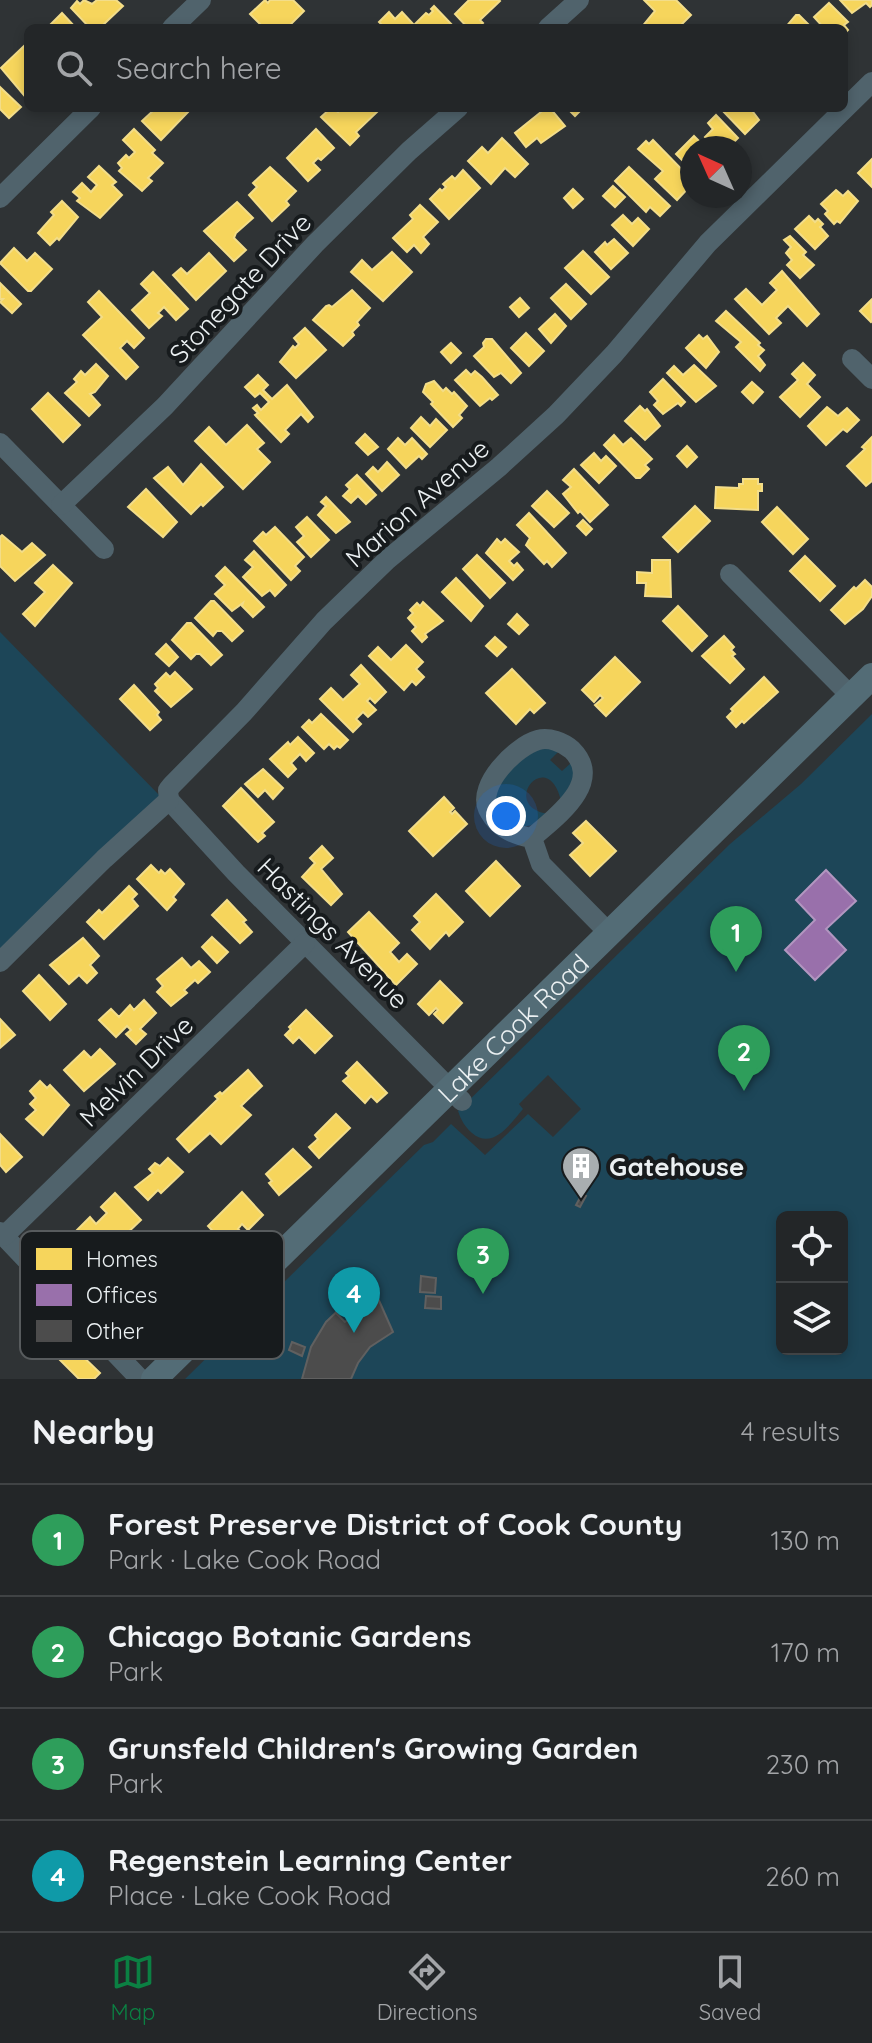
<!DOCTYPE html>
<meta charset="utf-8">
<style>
body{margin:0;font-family:Quicksand,sans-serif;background:#2b2e30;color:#f1f3f6}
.controls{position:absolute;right:24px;bottom:24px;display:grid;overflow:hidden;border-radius:12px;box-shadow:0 4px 12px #0003}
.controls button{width:72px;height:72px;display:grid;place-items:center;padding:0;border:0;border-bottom:2px solid #404345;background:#232628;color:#f1f3f6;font:40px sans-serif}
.compass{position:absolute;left:680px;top:136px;width:72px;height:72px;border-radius:50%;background:#232628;box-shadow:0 4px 12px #0003;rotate:315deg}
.you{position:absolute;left:506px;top:816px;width:28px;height:28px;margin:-20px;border:6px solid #fff;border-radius:50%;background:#1a73e8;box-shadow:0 0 0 12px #1a73e833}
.badge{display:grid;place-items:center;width:52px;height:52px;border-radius:50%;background:#0b8043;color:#fff;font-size:26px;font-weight:700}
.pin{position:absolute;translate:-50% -66px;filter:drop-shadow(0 2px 4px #0008)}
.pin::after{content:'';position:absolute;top:42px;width:28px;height:24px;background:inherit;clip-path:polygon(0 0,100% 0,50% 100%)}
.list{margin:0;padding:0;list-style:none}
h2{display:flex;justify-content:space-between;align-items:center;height:104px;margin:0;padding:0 32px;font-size:34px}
h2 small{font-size:26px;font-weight:400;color:#a3a5a8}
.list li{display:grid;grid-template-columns:52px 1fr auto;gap:24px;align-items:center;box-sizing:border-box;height:112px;padding:0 32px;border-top:2px solid #404345}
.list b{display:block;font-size:30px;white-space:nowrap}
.list p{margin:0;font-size:26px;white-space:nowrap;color:#a3a5a8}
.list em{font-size:26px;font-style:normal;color:#a3a5a8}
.icon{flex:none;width:44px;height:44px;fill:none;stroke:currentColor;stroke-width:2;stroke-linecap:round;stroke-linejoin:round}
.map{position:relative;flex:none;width:872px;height:1379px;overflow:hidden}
.search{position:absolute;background:#232628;box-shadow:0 4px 12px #0003;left:24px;right:24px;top:24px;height:88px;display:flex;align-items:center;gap:20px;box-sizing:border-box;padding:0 28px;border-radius:12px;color:#a3a5a8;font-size:30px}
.sheet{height:552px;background:#232628}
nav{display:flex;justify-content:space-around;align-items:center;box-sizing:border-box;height:112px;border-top:2px solid #404345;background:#232628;font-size:22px;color:#a3a5a8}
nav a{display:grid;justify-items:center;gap:4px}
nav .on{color:#0b8043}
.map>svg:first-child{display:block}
.green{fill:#1d4658;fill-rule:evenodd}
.homes{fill:#f6d55c;stroke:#f3dd89;stroke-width:2}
.offices{fill:#9970ab;stroke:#b296c0;stroke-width:2}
.building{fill:#4c4c4c;stroke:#606060;stroke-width:2;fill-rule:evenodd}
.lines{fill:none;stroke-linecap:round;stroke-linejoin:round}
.minor{stroke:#50636c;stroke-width:20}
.major{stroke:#536c76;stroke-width:26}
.labels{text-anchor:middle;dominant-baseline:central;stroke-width:8;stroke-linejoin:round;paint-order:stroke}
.street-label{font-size:26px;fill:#ebf0f2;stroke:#171b1d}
.poi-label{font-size:26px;font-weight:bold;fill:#ebf0f2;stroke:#171b1d;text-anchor:start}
.key{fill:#171b1d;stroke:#575b5d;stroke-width:2}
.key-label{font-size:22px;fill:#ebf0f2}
</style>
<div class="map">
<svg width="872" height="1379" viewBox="0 0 872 1379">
<rect width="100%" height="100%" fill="#2f3335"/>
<g class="green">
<polygon points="0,632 161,797 0,953"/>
<path d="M872,714V1379H185L424,1145L433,1142L451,1124L485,1155L528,1114L553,1137L581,1109L548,1075L519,1104L523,1109C511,1123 493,1151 472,1133C465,1127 461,1120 458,1111L730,844L801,784ZM782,1217H842V1349H782Z"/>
<path d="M543,747L559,751L550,760L562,771L571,763L576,775L561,801C548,745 498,806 548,814C535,826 527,829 510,824L518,814L507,803L498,812C497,806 494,797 496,792C498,777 529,752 543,747Z"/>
</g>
<g class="homes">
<polygon points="84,0 92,4 97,0 116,0 123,6 103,25 107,28 90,28 71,8 77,1 80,4"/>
<polygon points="265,0 268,3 270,0 293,0 304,11 288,27 290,28 264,28 250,14"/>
<polygon points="469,0 499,0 500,1 480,20 483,23 478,28 468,28 455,14"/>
<polygon points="644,0 676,0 691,15 678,28 641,28 655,11"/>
<polygon points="840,0 872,0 872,5 870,7 866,3 852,13"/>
<polygon points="829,3 848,22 844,25 848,30 844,34 844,28 824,28 814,17"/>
<polygon points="434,6 455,28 385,28 379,22 389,12 395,19 402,12 414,25 426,13 429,15 433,11 431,9"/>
<polygon points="62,13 76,28 47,28"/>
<polygon points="796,15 799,15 812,28 785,28"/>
<polygon points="26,44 28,47 28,100 1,68"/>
<polygon points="0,87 21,107 9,118 0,109"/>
<polygon points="156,108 186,108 189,111 161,140 142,121"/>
<polygon points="331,108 338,112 342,108 373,108 377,112 356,132 359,136 350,145 321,117"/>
<polygon points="546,108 550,108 565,126 541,143 537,138 526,147 515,133"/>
<polygon points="567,108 583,108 575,116"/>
<polygon points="720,108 750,108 759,120 745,134"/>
<polygon points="716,115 738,138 728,148 715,148 705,137 713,129 708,123"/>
<polygon points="134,129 155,150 152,153 163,163 148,178 152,181 142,191 119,171 122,168 118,163 126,155 129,158 135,152 123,140"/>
<polygon points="316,129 334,148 321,160 318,158 313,163 320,170 308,181 287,158"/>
<polygon points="694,136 706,148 692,148 692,170 676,154"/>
<polygon points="502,138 528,164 515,177 505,168 491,184 468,161 482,147 488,153"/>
<polygon points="653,140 692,180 692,184 677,200 655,179 663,171 638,149 646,141 649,144"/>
<polygon points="872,159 872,187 858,173"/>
<polygon points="99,166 116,182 112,185 122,195 100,218 77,201 80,198 73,192 82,183 91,192 97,185 88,177"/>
<polygon points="270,167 296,191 286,201 289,205 272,221 249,195 257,187 253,183"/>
<polygon points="629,167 670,206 660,216 650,207 646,212 615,181"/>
<polygon points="463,170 480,188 449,219 430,199 440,189 442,191 446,187 443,184 452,176 455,179"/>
<polygon points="613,186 625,197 615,207 603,196"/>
<polygon points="573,189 583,199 573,208 564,198"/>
<polygon points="836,190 843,196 848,191 858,201 840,223 837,221 834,224 825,214 828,211 821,204"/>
<polygon points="62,201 78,217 59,240 57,238 50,245 38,233 54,215 51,212"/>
<polygon points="237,202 253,218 236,233 234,238 246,250 234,261 204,231"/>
<polygon points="420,205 438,222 423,237 429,244 421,253 414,245 407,252 393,238 413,219 410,215"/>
<polygon points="623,215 632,224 638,218 649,229 633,246 612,225"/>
<polygon points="809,216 815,222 818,219 823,224 820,227 828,236 815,249 795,229"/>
<polygon points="790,236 806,252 803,255 814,265 800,278 787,265 792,260 786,253 791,247 784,240"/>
<polygon points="614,239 628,253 611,269 595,252 605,242 607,245"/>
<polygon points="14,248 27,261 35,253 52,269 31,291 28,291 0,263"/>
<polygon points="583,251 609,277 591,294 565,268"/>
<polygon points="392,252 412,272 383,301 351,272 362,260 372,270"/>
<polygon points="209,253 226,271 196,300 173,275 181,268 187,274"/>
<polygon points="782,271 819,314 807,326 788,306 776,318 781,323 769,334 735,299 746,289 762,305 777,290 770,283"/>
<polygon points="153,272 188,309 176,320 164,307 158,313 162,316 149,328 132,310 150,293 141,284"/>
<polygon points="0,283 21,304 12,313 0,302 3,299 0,299"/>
<polygon points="566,284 586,304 571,319 551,298"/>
<polygon points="352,290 370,308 357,322 359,325 352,332 354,335 343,346 313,320 326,306 329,305 332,307"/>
<polygon points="99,291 144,338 134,348 127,341 120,348 138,367 126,379 83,335 102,317 88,302"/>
<polygon points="520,298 529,308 519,317 510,307"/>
<polygon points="871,300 872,321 871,322 860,311"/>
<polygon points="726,311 760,343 758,345 764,350 758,356 765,365 760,371 736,347 741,342 716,321"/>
<polygon points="555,314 566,326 551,343 539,329"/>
<polygon points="305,328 326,350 296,378 280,362 293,346 295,348 299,344 294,338"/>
<polygon points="526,333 544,351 529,366 511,348"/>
<polygon points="699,335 703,339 707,336 719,352 706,368 686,348"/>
<polygon points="486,339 492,339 521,373 511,383 501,373 494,377 474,356 484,347 483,343"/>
<polygon points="451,343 461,353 451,363 441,352"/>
<polygon points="803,363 815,375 807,384 820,397 800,417 780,397 798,380 792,374"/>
<polygon points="96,364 108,376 95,392 90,394 100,405 89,416 65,393 77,382 74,379 81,371 85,375"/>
<polygon points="694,365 716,386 696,402 667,373 674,366 683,375"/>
<polygon points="466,370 471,375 475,371 482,377 498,395 492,400 490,398 480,406 455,380"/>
<polygon points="258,375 268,385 263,390 272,399 287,385 313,417 308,422 301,414 285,430 289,434 281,442 255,415 258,413 253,408 257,405 261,410 269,402 260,393 255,397 245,387"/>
<polygon points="663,379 685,402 681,406 678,403 663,414 654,405 658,401 650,392"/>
<polygon points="434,381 443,391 446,388 452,394 454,392 467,406 459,415 462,418 453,427 431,404 433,402 423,392 426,384"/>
<polygon points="752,382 763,392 753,403 742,392"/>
<polygon points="48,393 80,425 63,442 32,409"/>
<polygon points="640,406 645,411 647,409 660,426 645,440 625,421"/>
<polygon points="827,407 838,416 847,408 859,420 847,432 843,429 826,445 808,426"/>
<polygon points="421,417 430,426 436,419 447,430 430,447 411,428"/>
<polygon points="247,425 264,443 257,449 270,462 243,489 195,441 209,427 226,445"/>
<polygon points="365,434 378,447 368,455 356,443"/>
<polygon points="614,435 623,445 631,438 652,459 645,465 649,469 640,478 636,478 604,445"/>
<polygon points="872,437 872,481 866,486 847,466 865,449 862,447"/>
<polygon points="398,438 405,445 412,438 427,454 422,459 419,456 406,468 388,449"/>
<polygon points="687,446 697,457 687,467 677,456"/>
<polygon points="594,453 601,461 606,456 616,466 599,483 581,465"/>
<polygon points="387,462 399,475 382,491 366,474 373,467 378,472"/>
<polygon points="201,464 223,487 203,506 201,504 191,514 154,478 168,467 183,485"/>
<polygon points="574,469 608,505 590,522 580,511 578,513 563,494 571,487 563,480"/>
<polygon points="357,475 376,495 366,504 358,496 351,503 343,496 350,489 346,485"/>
<polygon points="743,479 758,479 758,484 762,484 762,491 758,491 758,510 715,508 716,487 739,488 739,484 743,484"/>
<polygon points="146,489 177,522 163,537 128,507"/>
<polygon points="547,491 569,513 554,527 532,506"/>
<polygon points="326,497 350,522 336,533 318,515 326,506 321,502"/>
<polygon points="695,506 710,521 678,552 663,537"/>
<polygon points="777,507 808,539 793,554 762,522"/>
<polygon points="529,513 566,553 552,567 547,561 544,564 526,545 530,538 517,525"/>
<polygon points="307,517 329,540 311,557 297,542 304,536 296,527"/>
<polygon points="583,520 592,529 586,535 577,526"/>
<polygon points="275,527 304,557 295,566 300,571 291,580 254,541 263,532 266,535"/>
<polygon points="2,535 22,552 32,543 45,555 15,581 0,566 0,537"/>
<polygon points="497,539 501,543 505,539 519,552 509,561 514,566 517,563 523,570 513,580 486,553"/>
<polygon points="254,551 286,585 275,596 270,590 262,596 243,577 253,567 245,560"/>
<polygon points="477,555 505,583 490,598 463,569"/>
<polygon points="805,556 835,586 820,601 790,571"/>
<polygon points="652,560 670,560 671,597 645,596 646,583 637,583 637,572 652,573"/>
<polygon points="53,565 72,583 35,626 23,614 45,592 35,583"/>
<polygon points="225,567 264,607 253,617 242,606 243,603 232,611 215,594 225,585 216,576"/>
<polygon points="456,578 483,606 471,621 442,592"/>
<polygon points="865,580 872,587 872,596 863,609 845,624 831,610 854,587 856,589"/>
<polygon points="211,601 214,601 243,631 232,641 222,631 217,631 213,636 195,618"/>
<polygon points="423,602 443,621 425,634 427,637 422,642 412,631 416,627 408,618 413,613 410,610 417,603 420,606"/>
<polygon points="678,606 707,636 692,651 663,621"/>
<polygon points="517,614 528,625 519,634 508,624"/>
<polygon points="187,623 191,623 222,655 211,665 200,654 196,654 191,659 172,640"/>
<polygon points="724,636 734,647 731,650 735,654 732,656 744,669 730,683 702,656"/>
<polygon points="495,637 506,647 497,656 486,646"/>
<polygon points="166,644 178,657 169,666 156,654"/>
<polygon points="406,645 423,662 416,669 424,677 416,685 412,681 404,690 369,656 378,647 391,660"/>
<polygon points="615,657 640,682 606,716 595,705 603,698 600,695 594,702 582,690"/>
<polygon points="361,665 386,692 375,703 370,698 367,701 376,710 368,717 363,712 356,719 361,724 353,732 320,699 331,688 343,700 360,684 351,675"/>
<polygon points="512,669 545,703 534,713 530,709 516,724 486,693"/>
<polygon points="175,672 192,689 171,707 155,691 158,688 155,684 166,673 170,677"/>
<polygon points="764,677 778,692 744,723 742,721 736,727 727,717 733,711 731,709"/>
<polygon points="134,685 159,712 157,715 161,720 150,730 120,699"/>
<polygon points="321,714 348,740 340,748 337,746 334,749 329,744 324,749 302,727 309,720 312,723"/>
<polygon points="298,737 314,753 306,761 300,754 291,763 296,769 288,777 270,759 288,742 290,745"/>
<polygon points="263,769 283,788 273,799 265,790 258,797 245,784"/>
<polygon points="241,788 274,822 262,833 265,836 258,842 223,806"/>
<polygon points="444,797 454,808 450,812 452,814 455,811 467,824 433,856 409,831"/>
<polygon points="586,821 616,851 590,876 570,855 583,843 573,833"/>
<polygon points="322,846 333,858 321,869 342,894 331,905 302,877 315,863 310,858"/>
<polygon points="496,861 520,886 490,916 466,891"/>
<polygon points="151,865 159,873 161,870 165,874 170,869 184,884 173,897 176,900 167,910 137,879"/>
<polygon points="129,886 137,894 132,899 138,906 104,939 87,922 99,910 102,913"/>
<polygon points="436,894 463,922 449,936 446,932 430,949 412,930 420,922 414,916"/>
<polygon points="227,900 246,920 243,922 252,932 240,943 212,915"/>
<polygon points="369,912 399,943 390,952 399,962 407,954 417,964 396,985 348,932"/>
<polygon points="212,937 228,952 217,963 202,947"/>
<polygon points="83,938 99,956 90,965 97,973 87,983 79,975 69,984 50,965"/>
<polygon points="182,958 191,968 199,961 210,972 198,983 195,980 184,990 187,993 171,1006 157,992 163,986 157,979"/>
<polygon points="39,975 66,1004 50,1020 23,991"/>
<polygon points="440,981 462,1003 443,1023 434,1014 438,1010 436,1008 429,1015 418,1004"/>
<polygon points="144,1000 156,1013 140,1029 146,1034 136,1044 126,1034 131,1030 127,1026 116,1037 99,1020 111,1009 119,1017 130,1005 134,1010"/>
<polygon points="306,1010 332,1036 315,1053 299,1037 293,1043 285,1035 291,1029 289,1027"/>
<polygon points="0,1019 15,1035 0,1048"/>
<polygon points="100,1049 115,1064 84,1091 64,1070 84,1051 91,1058"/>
<polygon points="357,1062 387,1093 377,1102 371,1096 365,1103 343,1081 349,1076 346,1073"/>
<polygon points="248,1070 262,1086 241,1106 251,1115 221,1144 210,1133 189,1152 177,1139 218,1099 215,1096 220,1092 222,1094"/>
<polygon points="40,1081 47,1088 50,1085 69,1105 43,1135 26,1119 36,1110 30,1104 36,1098 30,1091"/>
<polygon points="336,1114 350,1128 319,1158 309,1147 318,1139 315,1135"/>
<polygon points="0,1134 22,1157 6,1172 0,1165"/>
<polygon points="293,1149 311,1167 279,1195 269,1183 272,1181 266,1174"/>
<polygon points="168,1158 183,1172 161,1193 158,1190 148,1200 135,1187 153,1173 149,1169 155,1163 160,1166"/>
<polygon points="242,1192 263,1215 248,1230 242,1224 238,1229 240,1231 235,1235 233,1233 223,1242 208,1226"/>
<polygon points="115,1193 141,1220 103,1256 77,1230 90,1217 96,1224 107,1213 101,1207"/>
<polygon points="73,1347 100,1373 94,1379 79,1379 60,1360"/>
</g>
<polygon class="offices" points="826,870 856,901 826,929 846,950 815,980 785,950 815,920 796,900"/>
<g class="building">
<polygon points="582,1194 586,1196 580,1207 576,1205"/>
<polygon points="421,1276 436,1278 435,1293 420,1292"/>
<path d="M373,1287L393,1332L370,1347L358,1363L351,1379H302L311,1347L326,1322L349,1300ZM352,1300L359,1311L345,1322L336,1313Z"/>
<polygon points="426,1296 441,1297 441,1309 425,1308"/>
<polygon points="292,1342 305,1347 302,1356 289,1350"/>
</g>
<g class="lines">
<g class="minor">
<polyline points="172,28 201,0"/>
<polyline points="548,28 579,0"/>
<polyline points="0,198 91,108"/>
<polyline points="852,359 872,379"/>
<polyline points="0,443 104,549"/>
<polyline points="61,505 165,406 315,244 409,151 458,108"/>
<polyline points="730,574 851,696"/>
<polyline points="169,800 236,873 462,1101"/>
<path d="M532,838C554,818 605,783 572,750C563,742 549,737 538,740C516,746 477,785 488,809C497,827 513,835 532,838L541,864L610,934"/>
<polyline points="0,962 104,859 169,800 168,790 172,785 244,712 324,621 387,560 499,467 556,415 614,354 708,243 872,82"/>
<polyline points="0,1232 140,1379"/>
<polyline points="4,1236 305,943"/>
</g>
<path class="major" id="s1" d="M154,1379L872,676"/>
</g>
<defs>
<symbol id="building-pin" viewBox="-11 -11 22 30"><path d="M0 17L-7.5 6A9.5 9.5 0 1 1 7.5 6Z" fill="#a9aeb0" stroke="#171b1d"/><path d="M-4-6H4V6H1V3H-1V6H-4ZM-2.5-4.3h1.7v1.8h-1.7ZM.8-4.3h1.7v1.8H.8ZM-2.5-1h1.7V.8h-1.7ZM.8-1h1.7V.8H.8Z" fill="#fff"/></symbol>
</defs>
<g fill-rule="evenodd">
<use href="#building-pin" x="559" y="1144" width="44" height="60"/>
</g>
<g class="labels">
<g class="street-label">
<text transform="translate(240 288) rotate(-47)">Stonegate Drive</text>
<text transform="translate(417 503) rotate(-41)">Marion Avenue</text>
<text transform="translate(333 933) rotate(45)">Hastings Avenue</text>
<text stroke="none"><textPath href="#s1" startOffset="502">Lake Cook Road</textPath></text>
<text transform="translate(136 1071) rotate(-44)">Melvin Drive</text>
</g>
<g class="poi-label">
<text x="609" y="1166">Gatehouse</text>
</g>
</g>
<rect x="20" y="1231" width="264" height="128" rx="12" class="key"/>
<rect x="36" y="1248" width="36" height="22" fill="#f6d55c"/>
<rect x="36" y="1284" width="36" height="22" fill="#9970ab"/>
<rect x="36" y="1320" width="36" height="22" fill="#4c4c4c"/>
<g class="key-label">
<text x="86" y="1267">Homes</text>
<text x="86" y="1303">Offices</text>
<text x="86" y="1339">Other</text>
</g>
</svg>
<div class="controls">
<button><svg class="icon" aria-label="locate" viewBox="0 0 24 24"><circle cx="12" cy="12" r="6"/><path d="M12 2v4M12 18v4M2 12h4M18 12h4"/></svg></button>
<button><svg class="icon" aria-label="layers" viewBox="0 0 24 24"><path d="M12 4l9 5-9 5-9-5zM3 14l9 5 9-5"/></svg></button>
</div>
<svg class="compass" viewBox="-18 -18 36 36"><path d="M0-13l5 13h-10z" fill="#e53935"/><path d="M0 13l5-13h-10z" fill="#a3a5a8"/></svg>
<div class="you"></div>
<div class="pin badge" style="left:736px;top:972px;background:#2e9e5b">1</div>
<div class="pin badge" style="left:744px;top:1091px;background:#2e9e5b">2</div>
<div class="pin badge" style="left:483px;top:1294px;background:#2e9e5b">3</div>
<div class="pin badge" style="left:354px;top:1333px;background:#0f9aa8">4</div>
<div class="search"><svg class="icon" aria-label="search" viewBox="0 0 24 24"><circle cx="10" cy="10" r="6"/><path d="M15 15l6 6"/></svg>Search here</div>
</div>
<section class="sheet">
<h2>Nearby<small>4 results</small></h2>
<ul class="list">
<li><span class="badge" style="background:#2e9e5b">1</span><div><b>Forest Preserve District of Cook County</b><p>Park · Lake Cook Road</p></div><em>130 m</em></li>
<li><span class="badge" style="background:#2e9e5b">2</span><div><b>Chicago Botanic Gardens</b><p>Park</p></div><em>170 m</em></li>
<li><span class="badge" style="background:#2e9e5b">3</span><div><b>Grunsfeld Children's Growing Garden</b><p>Park</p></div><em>230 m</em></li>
<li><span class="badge" style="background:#0f9aa8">4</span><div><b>Regenstein Learning Center</b><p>Place · Lake Cook Road</p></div><em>260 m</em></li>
</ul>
</section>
<nav>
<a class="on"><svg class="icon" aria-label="map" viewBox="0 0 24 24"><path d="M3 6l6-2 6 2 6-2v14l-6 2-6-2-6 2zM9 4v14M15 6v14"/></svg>Map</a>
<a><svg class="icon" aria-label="directions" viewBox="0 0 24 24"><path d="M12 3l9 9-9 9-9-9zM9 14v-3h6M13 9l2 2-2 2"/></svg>Directions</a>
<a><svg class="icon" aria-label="saved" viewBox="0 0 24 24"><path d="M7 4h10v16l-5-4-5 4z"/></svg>Saved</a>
</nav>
